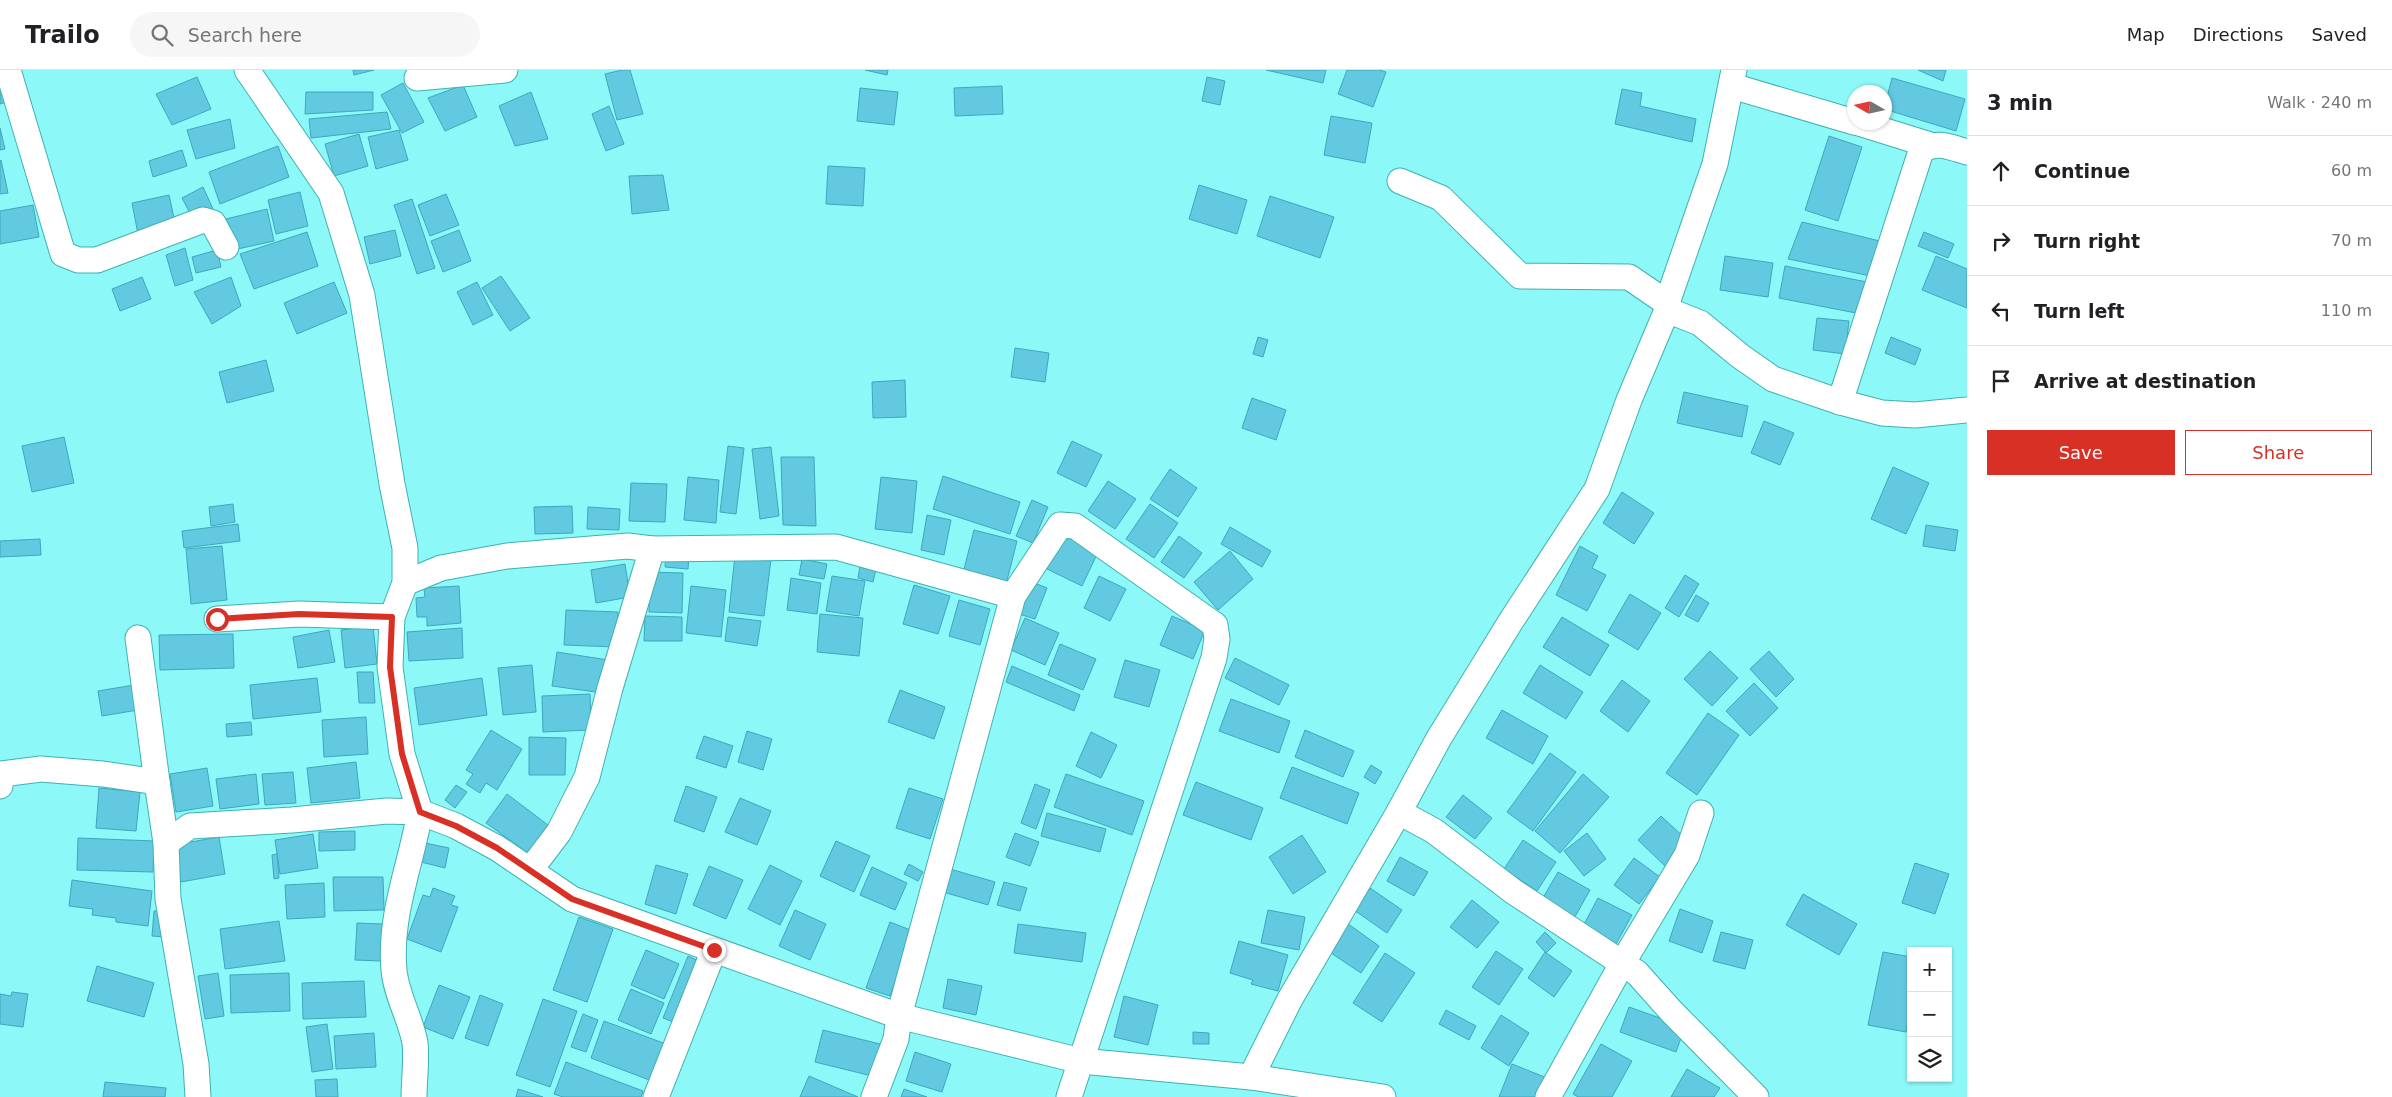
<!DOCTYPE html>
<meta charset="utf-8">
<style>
body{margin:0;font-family:"DejaVu Sans",sans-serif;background:#f6f6f6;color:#202124}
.controls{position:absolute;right:15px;bottom:15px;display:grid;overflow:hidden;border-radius:0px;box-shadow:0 1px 4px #0004}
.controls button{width:45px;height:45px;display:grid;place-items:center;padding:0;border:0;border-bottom:1px solid #e0e0e0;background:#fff;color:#202124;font:25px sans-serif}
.compass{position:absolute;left:1847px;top:15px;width:45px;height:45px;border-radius:50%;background:#fff;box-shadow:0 1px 4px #0004;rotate:279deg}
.stop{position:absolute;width:15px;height:15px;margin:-11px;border:4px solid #d93025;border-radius:50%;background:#fff}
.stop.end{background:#d93025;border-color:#fff;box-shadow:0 1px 5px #0008}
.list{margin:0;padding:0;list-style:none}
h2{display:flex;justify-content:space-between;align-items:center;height:65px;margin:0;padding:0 20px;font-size:21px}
h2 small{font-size:16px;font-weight:400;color:#757577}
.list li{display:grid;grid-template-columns:32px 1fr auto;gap:15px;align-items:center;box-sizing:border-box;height:70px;padding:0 20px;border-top:1px solid #e0e0e0}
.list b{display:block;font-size:19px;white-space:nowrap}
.list em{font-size:16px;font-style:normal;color:#757577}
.actions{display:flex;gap:10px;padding:15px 20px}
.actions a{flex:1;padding:11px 0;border:1px solid #d93025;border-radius:0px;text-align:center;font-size:18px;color:#d93025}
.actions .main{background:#d93025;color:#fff}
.icon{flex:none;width:28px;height:28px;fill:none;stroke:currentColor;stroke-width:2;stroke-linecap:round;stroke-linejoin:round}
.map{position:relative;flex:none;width:1967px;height:1027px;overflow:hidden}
header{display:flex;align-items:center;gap:30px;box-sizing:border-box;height:70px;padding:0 25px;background:#fff;border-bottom:1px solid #e0e0e0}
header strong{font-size:24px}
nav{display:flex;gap:28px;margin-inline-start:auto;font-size:18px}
.search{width:350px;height:45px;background:#f6f6f6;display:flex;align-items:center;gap:12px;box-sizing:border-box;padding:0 18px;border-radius:28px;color:#757577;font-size:19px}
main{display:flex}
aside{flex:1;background:#fff}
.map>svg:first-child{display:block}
.building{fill:#63c9e0;stroke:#3da7be}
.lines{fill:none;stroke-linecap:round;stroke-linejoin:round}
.minor-casing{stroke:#40b1b1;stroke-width:27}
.minor{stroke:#fff;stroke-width:25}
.route{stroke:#d93025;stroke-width:6}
</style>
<header>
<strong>Trailo</strong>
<div class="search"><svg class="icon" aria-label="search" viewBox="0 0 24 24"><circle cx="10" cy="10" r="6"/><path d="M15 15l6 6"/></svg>Search here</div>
<nav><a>Map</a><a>Directions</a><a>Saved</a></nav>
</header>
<main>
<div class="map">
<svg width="1967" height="1027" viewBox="0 0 1967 1027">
<rect width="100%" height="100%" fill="#8cf8f7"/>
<g class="building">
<polygon points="353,0 374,0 354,5"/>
<polygon points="622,0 630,0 643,44 617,50 605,4"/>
<polygon points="865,0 888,0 887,5"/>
<polygon points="1266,0 1326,0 1323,13"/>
<polygon points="1347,0 1379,0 1386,2 1373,37 1338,24"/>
<polygon points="1918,0 1946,0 1943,11"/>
<polygon points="197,7 211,39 172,55 156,24"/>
<polygon points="1207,7 1225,11 1220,35 1202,31"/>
<polygon points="1892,8 1965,29 1956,61 1884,39"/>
<polygon points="403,13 424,52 402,63 381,25"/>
<polygon points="463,15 477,47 445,61 428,28"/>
<polygon points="1002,16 1003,44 955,46 954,18"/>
<polygon points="860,18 898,22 894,55 857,51"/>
<polygon points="1622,19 1642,23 1640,36 1696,49 1692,72 1615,54"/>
<polygon points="3,20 7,32 0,34 0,21"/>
<polygon points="306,22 373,22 373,40 305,44"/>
<polygon points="531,22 548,69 515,76 499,36"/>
<polygon points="609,36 624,74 606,81 592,44"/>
<polygon points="387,42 391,59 311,68 309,49"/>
<polygon points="1331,46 1372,53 1365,93 1324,85"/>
<polygon points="230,49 235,78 196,89 187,60"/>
<polygon points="0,58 5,79 0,80"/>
<polygon points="399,60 408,90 376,99 368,67"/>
<polygon points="359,64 368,96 334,106 325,74"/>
<polygon points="1829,66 1862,77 1838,151 1805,140"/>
<polygon points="278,76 289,107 220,134 209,102"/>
<polygon points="182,80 187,96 153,107 149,91"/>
<polygon points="1,90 8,123 0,124 0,91"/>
<polygon points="828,96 865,98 863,136 826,134"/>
<polygon points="663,105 669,140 632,144 629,106"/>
<polygon points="1199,115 1247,130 1237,164 1189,149"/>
<polygon points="203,117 213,139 193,149 182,128"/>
<polygon points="300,122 308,156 276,164 268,130"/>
<polygon points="446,124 459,155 430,166 418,135"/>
<polygon points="169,125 176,157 138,164 132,133"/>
<polygon points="1270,126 1334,147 1320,188 1257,166"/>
<polygon points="412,129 435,198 417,204 394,135"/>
<polygon points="33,135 39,167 0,174 0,141"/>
<polygon points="267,139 274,171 233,180 226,149"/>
<polygon points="1802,152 1884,172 1871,206 1788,189"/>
<polygon points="395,160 401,186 370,194 364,167"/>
<polygon points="459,160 471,191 443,202 431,171"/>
<polygon points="307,162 318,196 254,219 240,184"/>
<polygon points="1924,162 1954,174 1948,188 1918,176"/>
<polygon points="185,178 193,210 175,216 166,185"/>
<polygon points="217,180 221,197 196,203 192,187"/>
<polygon points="1725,186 1773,193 1768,227 1720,220"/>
<polygon points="1936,186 1967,199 1967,238 1922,220"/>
<polygon points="1785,196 1867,212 1861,244 1779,228"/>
<polygon points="501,206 530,248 510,261 482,218"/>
<polygon points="142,207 151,229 120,241 112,219"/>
<polygon points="231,207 241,236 212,254 194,222"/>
<polygon points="334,212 347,243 297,264 284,233"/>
<polygon points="477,212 493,245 473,255 457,222"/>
<polygon points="1817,248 1849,251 1845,284 1813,280"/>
<polygon points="1258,267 1268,270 1263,287 1253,284"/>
<polygon points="1891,267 1921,279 1915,295 1885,283"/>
<polygon points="1015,278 1049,283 1045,312 1011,307"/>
<polygon points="266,290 274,321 227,333 219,302"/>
<polygon points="905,310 906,347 873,348 872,312"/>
<polygon points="1684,322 1748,336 1742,367 1677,353"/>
<polygon points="1252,328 1286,340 1276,370 1242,358"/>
<polygon points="1764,351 1794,363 1780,395 1751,383"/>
<polygon points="64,367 74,413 32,422 22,376"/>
<polygon points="1072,371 1102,385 1086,417 1057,403"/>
<polygon points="728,376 744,378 736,444 720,442"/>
<polygon points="771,377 779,446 760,449 752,379"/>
<polygon points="781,387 814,387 816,456 783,455"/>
<polygon points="1893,397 1929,413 1906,464 1871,449"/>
<polygon points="1170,399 1197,418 1178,447 1150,429"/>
<polygon points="943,406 1020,432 1010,464 933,439"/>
<polygon points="688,407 719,410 716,453 684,450"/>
<polygon points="881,407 917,411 912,463 875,459"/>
<polygon points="1108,411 1136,429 1115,459 1088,441"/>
<polygon points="631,413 667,414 665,452 629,451"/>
<polygon points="1622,422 1654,443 1634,474 1603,453"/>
<polygon points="1032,430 1048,437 1033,473 1016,466"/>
<polygon points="233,434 235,452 211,456 209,437"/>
<polygon points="1150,434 1178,453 1154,488 1126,469"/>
<polygon points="572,436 573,463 535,464 534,437"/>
<polygon points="588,437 620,439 619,460 587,459"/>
<polygon points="927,445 951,450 944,485 921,480"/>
<polygon points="238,454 240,471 184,478 182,461"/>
<polygon points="1926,455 1958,460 1955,481 1923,476"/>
<polygon points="1230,457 1271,481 1262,497 1221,474"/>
<polygon points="974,460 1017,471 1006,514 963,503"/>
<polygon points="1061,464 1098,482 1082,516 1045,498"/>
<polygon points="1179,466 1202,483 1184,508 1161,492"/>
<polygon points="40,469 41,485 0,487 0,471"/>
<polygon points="222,476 227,530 191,534 186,479"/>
<polygon points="1580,476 1598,486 1592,498 1606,505 1587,541 1556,525"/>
<polygon points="1230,481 1253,509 1218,540 1194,512"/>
<polygon points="666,483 689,485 688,499 665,497"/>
<polygon points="735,485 771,489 764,546 729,542"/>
<polygon points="802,489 827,494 824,509 799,505"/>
<polygon points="625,494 630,527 596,533 591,500"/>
<polygon points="860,496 876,499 873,512 858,508"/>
<polygon points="650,502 683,503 682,543 649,542"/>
<polygon points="1685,505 1699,514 1679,547 1665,538"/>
<polygon points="832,506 865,511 859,546 826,541"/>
<polygon points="1099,506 1126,519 1110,551 1084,538"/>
<polygon points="791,508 821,513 817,544 787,540"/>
<polygon points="1032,512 1047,518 1035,549 1019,544"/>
<polygon points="914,515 950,526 938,564 903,554"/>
<polygon points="459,516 461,553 427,556 427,547 417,547 416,528 425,527 424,518"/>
<polygon points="691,516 726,520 721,567 686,563"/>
<polygon points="1630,524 1661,543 1638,580 1608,562"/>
<polygon points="1696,525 1709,533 1698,552 1685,545"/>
<polygon points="959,530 990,539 980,575 949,566"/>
<polygon points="566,540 618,542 616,577 564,575"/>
<polygon points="820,544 863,548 859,586 817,582"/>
<polygon points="645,546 682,547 682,571 644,571"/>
<polygon points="1172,546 1205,560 1193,589 1160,575"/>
<polygon points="728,547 761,551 757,576 725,571"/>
<polygon points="1562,547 1609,575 1590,606 1543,577"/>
<polygon points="1025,548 1059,563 1045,595 1011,580"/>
<polygon points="373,556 377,594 345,598 341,560"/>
<polygon points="462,558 463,588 409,591 407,562"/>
<polygon points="329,560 335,592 298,598 293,567"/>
<polygon points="233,564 234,598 160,600 159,565"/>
<polygon points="1060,574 1096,589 1083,620 1048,605"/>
<polygon points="1710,581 1738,608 1712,636 1684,609"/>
<polygon points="1769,581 1794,609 1776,627 1750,599"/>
<polygon points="557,582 608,590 603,623 552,616"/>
<polygon points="1235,588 1289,615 1279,635 1225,608"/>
<polygon points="1125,590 1160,600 1149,637 1114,627"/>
<polygon points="532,595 536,642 503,645 498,598"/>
<polygon points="1540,595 1583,622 1566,649 1523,623"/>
<polygon points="1012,596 1080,625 1074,641 1006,612"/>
<polygon points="357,602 373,602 375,633 359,633"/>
<polygon points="317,608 321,642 253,649 250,615"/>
<polygon points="482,608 487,645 419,655 414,618"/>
<polygon points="1622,610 1650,631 1628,662 1600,641"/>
<polygon points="1754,613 1778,638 1750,666 1726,641"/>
<polygon points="134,615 138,640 102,646 98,621"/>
<polygon points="900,620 945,637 934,669 888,652"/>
<polygon points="590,624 591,660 543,662 542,626"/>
<polygon points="1231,629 1290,651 1279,683 1219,661"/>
<polygon points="1502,640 1548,666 1533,694 1486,668"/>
<polygon points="1708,643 1739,665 1697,725 1666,703"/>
<polygon points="366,647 368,684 324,687 322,650"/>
<polygon points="251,652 252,665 227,667 226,654"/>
<polygon points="491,660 522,679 497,720 486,713 480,723 466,714 473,704 466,700"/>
<polygon points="1305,660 1354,681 1343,707 1295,687"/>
<polygon points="747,661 772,669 763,700 738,692"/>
<polygon points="1091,662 1117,675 1101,708 1076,696"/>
<polygon points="704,666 733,676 726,698 696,688"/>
<polygon points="529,667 566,668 565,705 529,705"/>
<polygon points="1550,683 1576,702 1533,761 1507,742"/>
<polygon points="356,692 360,728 311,733 307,698"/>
<polygon points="1371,695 1382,702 1375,714 1364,707"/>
<polygon points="1292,697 1359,723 1347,754 1280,728"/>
<polygon points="207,698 213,736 176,742 170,704"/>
<polygon points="293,702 296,733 265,735 262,704"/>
<polygon points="256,704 259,734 220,739 216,709"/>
<polygon points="1066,704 1144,731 1132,765 1054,737"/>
<polygon points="1583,704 1609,727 1560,783 1535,761"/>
<polygon points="1196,712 1263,738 1251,770 1183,745"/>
<polygon points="1035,714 1050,720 1036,759 1021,753"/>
<polygon points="456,715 467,722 455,738 445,730"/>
<polygon points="686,716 717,727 704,762 674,751"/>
<polygon points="99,718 140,722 136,761 96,758"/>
<polygon points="909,718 943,729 930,769 896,758"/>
<polygon points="507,724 548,755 528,783 486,753"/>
<polygon points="1463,725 1492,748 1475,769 1446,747"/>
<polygon points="740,728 771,741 757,775 725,762"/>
<polygon points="1047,743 1106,759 1100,782 1041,766"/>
<polygon points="1661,746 1688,771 1665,796 1638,770"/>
<polygon points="355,761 355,780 319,781 319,762"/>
<polygon points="1015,763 1039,772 1030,796 1006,787"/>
<polygon points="1587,763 1606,789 1584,806 1564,781"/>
<polygon points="313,764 318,798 280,804 275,770"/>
<polygon points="1302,765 1326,802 1293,824 1269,787"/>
<polygon points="219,767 225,804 181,812 174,775"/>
<polygon points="78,768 154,771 153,802 77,800"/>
<polygon points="1523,770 1556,792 1537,821 1504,799"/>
<polygon points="836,771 870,786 854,822 820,806"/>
<polygon points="425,773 449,778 445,798 421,792"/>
<polygon points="277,784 279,808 274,809 272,785"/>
<polygon points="1400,787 1428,802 1414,826 1387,811"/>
<polygon points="1634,788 1660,807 1639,834 1614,815"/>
<polygon points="1915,793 1949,804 1935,844 1902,833"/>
<polygon points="909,794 923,802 918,811 904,804"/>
<polygon points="656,795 688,804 676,844 645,834"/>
<polygon points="770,795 802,811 780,855 748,839"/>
<polygon points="709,796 743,810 726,849 693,835"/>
<polygon points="872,797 907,813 895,840 860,825"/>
<polygon points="950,799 995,812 988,835 943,822"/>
<polygon points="1558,802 1590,820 1572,852 1540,833"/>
<polygon points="333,807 383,807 384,840 334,841"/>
<polygon points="72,810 152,821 148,856 116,852 116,848 92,845 93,839 69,836"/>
<polygon points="1004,812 1027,818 1020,841 997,835"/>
<polygon points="324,813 325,847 287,849 285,815"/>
<polygon points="433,818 455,826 451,835 458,837 441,882 407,869 423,825 430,827"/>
<polygon points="1370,818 1402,840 1387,863 1354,840"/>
<polygon points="1803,824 1857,854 1839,885 1786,855"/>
<polygon points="1598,828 1632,845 1615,876 1582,858"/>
<polygon points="1472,830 1499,852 1477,878 1450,857"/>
<polygon points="1680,839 1713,851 1702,883 1669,871"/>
<polygon points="795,840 826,854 810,890 779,876"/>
<polygon points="1268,840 1305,847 1299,880 1261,873"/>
<polygon points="154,841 167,841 165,867 152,866"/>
<polygon points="579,847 613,859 587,932 553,920"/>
<polygon points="279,851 285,891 225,899 220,859"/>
<polygon points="1344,851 1379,876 1361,903 1325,879"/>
<polygon points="890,852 913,861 890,926 866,918"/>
<polygon points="357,853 383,854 381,891 355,890"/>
<polygon points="1018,854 1086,863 1082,892 1014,883"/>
<polygon points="1545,862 1556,873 1546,883 1536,872"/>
<polygon points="1721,862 1753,870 1745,899 1713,891"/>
<polygon points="1239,871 1288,885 1278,921 1251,914 1253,910 1230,903"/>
<polygon points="646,880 679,894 664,929 631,915"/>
<polygon points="1496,881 1523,899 1499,935 1472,917"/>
<polygon points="1545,882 1572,901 1554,927 1528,908"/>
<polygon points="1883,882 1911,887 1911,938 1906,962 1868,955"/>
<polygon points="1385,883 1415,903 1382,952 1353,933"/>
<polygon points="688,886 701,892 676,953 663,948"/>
<polygon points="97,896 154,913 144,947 87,931"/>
<polygon points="218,903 224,946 205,949 198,906"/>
<polygon points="289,903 290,941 231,943 230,905"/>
<polygon points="948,909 982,916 976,945 943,938"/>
<polygon points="364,911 366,947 303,949 302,913"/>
<polygon points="439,915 470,927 453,969 423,957"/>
<polygon points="631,919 664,933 651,964 618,950"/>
<polygon points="12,922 28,924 23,957 0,954 0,924 11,926"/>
<polygon points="480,925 503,934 488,976 465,968"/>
<polygon points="1124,926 1158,935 1148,975 1114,967"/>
<polygon points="543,929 577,941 550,1017 516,1005"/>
<polygon points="1629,937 1685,957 1676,982 1620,962"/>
<polygon points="1446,940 1476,956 1469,970 1439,954"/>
<polygon points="583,944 598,950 586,982 571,977"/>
<polygon points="1501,945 1529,963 1509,996 1481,978"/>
<polygon points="604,951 666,974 652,1011 591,988"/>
<polygon points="327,954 333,999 312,1002 306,957"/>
<polygon points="823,960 880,974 872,1006 815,992"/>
<polygon points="1193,962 1209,963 1209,974 1193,974"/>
<polygon points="374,963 376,997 336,999 334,966"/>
<polygon points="1601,974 1632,991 1612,1027 1578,1027 1573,1024"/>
<polygon points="915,982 951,994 942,1022 906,1011"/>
<polygon points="566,992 643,1021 641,1027 563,1027 554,1024"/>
<polygon points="1512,994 1547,1008 1539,1027 1499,1027"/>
<polygon points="1687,999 1720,1018 1714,1027 1671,1027"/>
<polygon points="809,1006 858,1027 800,1027"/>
<polygon points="337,1009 338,1027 316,1027 315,1010"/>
<polygon points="105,1012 166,1018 165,1027 103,1027"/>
<polygon points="518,1019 543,1027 516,1027"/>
<polygon points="904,1019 927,1027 901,1027"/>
</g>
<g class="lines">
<defs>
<g id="minor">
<polyline points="8,0 63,184 78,190 97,190 203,150 213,153 226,177"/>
<polyline points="247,0 331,123 362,225 392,414 405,478 405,513 392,547"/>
<polyline points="417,8 505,0"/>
<polyline points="1732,16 1854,52"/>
<polyline points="1856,52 1930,75"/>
<polyline points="1400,111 1441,128 1520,206 1629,207 1667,233"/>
<polyline points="1667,240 1700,253 1740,286 1773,309 1840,332 1882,343 1915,345 1967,340"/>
<path d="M1840,332L1921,81C1936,70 1950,77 1967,82"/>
<polyline points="405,513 441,498 507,486 628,476 652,479"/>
<polyline points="217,549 299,544 392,547 390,597 402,684 420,742 456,756 497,778 572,829 899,946 1081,991 1251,1007 1383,1027"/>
<polyline points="138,568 157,712"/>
<polyline points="0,716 1,704 41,699 103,704 157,712 166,773 168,829 196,994 198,1027"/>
<polyline points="1399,742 1434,761 1514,822 1637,903 1672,942 1756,1027"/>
<path d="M166,773L190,756L292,750L387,741L420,742C411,795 389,845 394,900C396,925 411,949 415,973C417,990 414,1010 414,1027"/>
<polyline points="531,799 559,762 587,707 610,618 652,479 836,477 1013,526"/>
<polyline points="1251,1007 1290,929 1399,742 1439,668 1511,551 1597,419 1629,330 1667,240 1667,233 1715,94 1734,0"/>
<polyline points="656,1027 714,880"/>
<polyline points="874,1027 896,969 899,946 1013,526 1060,455 1075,456 1215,555 1217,569 1214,588 1069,1027"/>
<polyline points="1548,1027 1623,892 1687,785 1701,743"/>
</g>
</defs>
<use href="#minor" class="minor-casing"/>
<use href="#minor" class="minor"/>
</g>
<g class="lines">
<polyline class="route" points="217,549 299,544 392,547 390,597 402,684 420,742 456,756 497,778 572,829 714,880"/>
</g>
</svg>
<div class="controls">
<button>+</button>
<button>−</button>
<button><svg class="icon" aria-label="layers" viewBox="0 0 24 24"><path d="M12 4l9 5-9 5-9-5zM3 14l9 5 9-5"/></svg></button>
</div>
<svg class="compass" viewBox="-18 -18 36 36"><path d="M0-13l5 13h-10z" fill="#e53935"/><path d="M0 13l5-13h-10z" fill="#757577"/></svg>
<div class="stop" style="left:217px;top:549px"></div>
<div class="stop end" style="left:714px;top:880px"></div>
</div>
<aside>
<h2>3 min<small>Walk · 240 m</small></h2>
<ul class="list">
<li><svg class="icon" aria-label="ahead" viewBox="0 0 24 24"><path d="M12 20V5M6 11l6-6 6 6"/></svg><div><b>Continue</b></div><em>60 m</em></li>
<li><svg class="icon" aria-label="right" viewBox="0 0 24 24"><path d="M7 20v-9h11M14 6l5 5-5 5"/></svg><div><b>Turn right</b></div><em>70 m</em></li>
<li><svg class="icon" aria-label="left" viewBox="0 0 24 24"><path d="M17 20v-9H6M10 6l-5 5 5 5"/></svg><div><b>Turn left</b></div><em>110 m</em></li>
<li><svg class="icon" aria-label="arrive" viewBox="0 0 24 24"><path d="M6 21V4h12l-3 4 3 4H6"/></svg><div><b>Arrive at destination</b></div></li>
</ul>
<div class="actions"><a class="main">Save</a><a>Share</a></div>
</aside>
</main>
